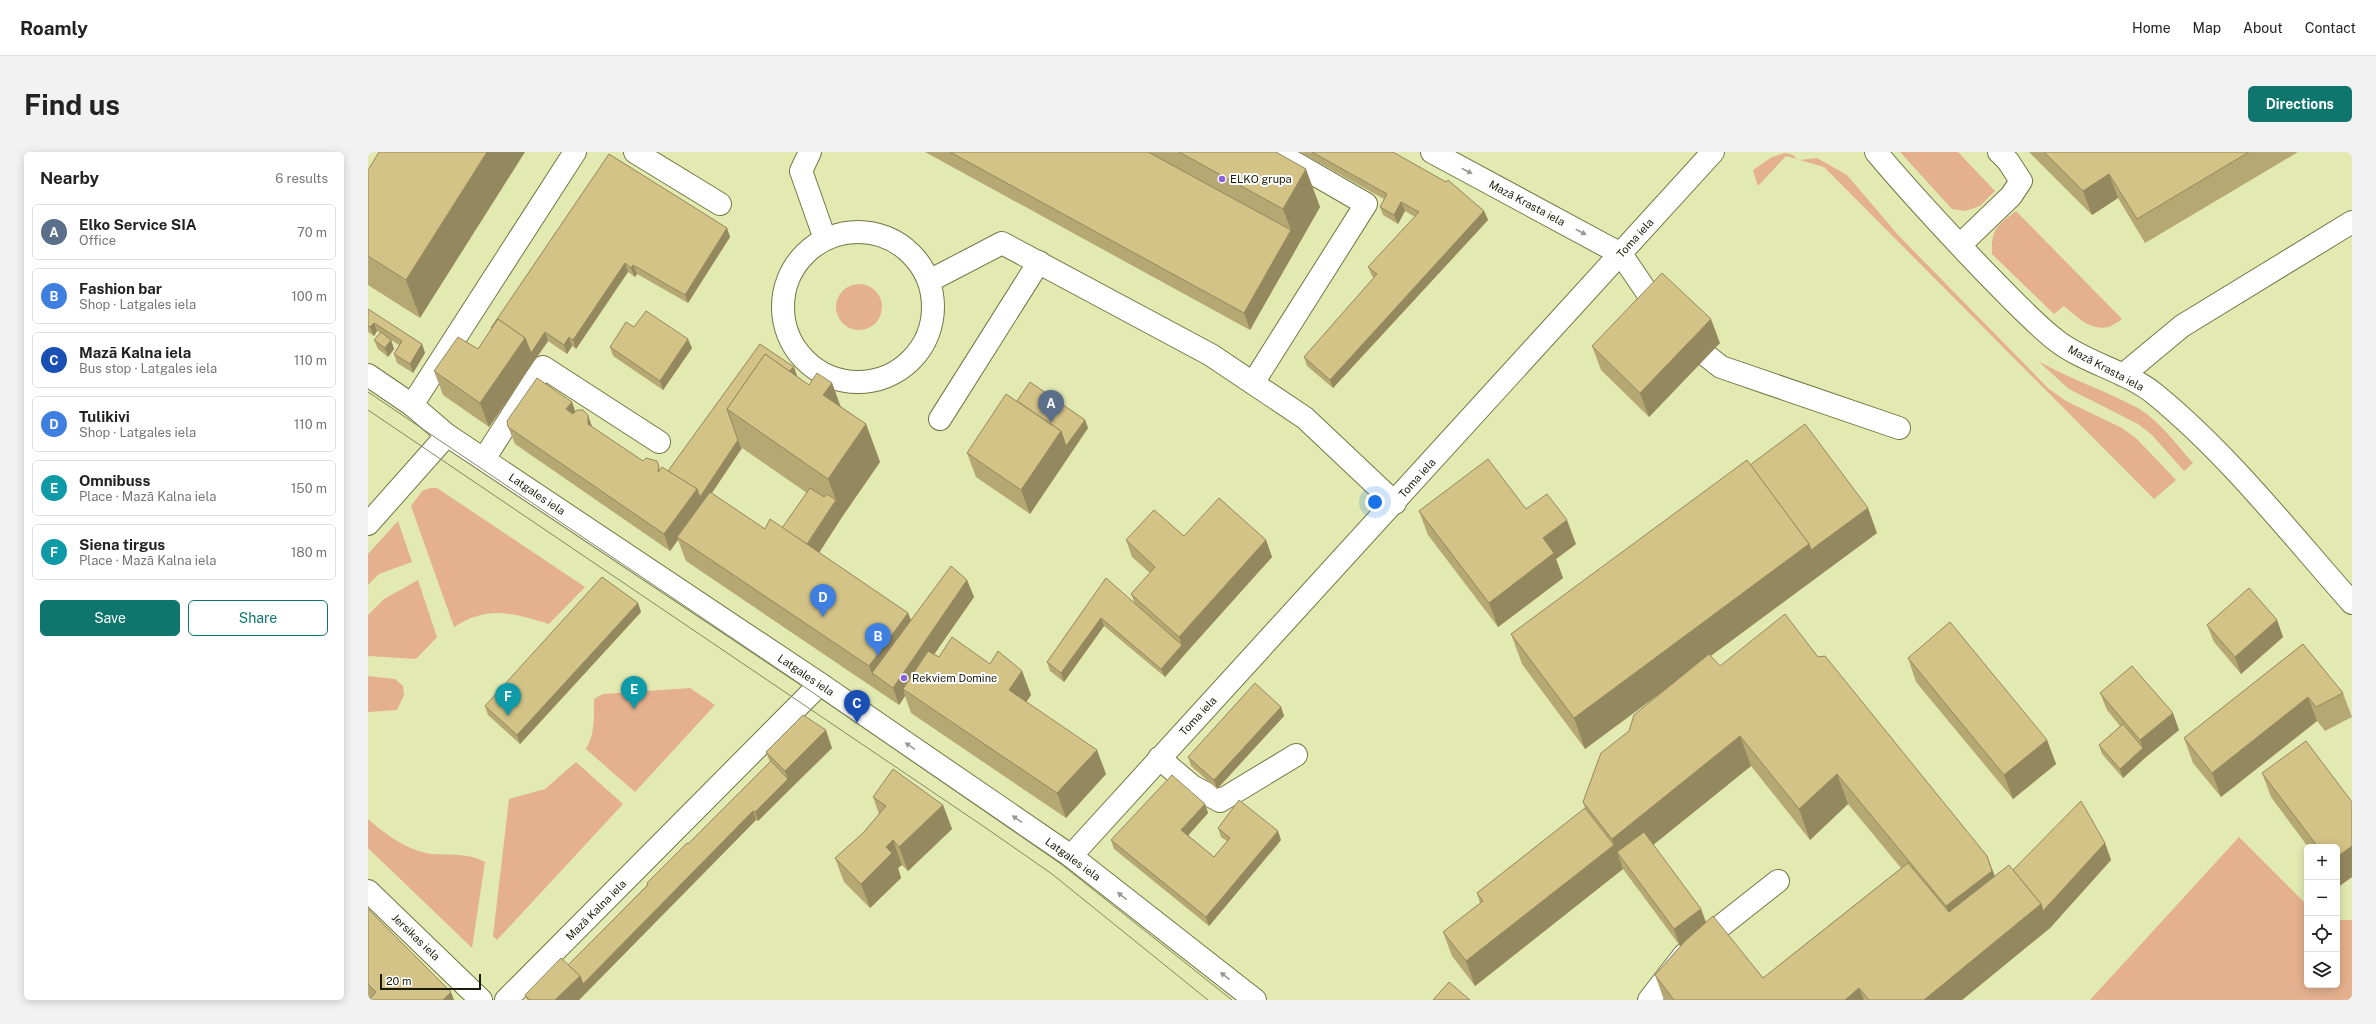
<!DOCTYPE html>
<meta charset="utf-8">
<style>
body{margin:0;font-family:"Public Sans",sans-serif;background:#f2f2f2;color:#222}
.controls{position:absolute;right:12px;bottom:12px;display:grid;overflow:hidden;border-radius:6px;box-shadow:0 2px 10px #0003}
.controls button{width:36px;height:36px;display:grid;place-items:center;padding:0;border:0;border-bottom:1px solid #e0e0e0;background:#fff;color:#222;font:20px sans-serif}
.scale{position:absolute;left:12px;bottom:10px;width:101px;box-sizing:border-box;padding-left:4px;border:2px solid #1a1c07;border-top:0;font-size:11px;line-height:14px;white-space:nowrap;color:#1a1c07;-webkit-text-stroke:3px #fff;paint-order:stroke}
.you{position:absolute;left:1007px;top:350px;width:14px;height:14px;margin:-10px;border:3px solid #fff;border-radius:50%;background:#1a73e8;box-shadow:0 0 0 6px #1a73e833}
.badge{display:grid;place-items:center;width:26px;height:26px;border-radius:50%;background:#0f766e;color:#fff;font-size:13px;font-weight:700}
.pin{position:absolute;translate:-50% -33px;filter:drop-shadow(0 1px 2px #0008)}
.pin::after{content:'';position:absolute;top:21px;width:14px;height:12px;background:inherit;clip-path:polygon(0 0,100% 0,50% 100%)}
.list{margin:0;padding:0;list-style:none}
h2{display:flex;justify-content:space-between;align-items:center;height:52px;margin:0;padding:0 16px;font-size:17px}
h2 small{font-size:13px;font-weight:400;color:#767676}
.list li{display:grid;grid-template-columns:26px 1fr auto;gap:12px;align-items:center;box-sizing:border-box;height:56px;margin:0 8px 8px;padding:0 8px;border:1px solid #e0e0e0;border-radius:6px}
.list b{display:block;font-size:15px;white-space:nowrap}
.list p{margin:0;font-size:13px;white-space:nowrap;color:#767676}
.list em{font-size:13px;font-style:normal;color:#767676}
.actions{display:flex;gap:8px;padding:12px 16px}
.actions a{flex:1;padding:9px 0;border:1px solid #0f766e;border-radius:6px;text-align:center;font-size:14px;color:#0f766e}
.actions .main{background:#0f766e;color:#fff}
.icon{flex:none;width:22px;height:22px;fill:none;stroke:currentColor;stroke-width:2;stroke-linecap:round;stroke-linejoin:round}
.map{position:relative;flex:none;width:1984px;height:848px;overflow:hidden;border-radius:6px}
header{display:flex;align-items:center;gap:24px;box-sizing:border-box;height:56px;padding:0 20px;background:#fff;border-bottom:1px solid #e0e0e0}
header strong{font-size:19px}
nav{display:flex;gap:22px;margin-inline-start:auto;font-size:14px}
.intro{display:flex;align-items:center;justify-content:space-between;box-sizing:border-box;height:96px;padding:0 24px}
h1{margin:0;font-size:28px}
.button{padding:10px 18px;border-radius:6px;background:#0f766e;color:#fff;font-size:14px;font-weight:700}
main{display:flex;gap:24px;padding:0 24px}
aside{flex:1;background:#fff;border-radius:6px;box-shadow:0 2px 10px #0003}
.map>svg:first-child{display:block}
.green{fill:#e4b08d}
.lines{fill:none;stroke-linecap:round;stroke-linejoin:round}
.minor-casing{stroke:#727845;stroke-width:24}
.minor{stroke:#fff;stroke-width:22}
.tram{stroke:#828760;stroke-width:1}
.wall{fill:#b6a873;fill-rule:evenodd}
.shaded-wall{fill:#94885e}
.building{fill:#d4c386;stroke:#94885e}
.oneway{fill:#98998f}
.poi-dot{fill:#8963dd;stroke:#fff;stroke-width:1.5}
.labels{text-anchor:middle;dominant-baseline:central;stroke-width:4;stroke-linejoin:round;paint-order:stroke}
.poi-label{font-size:11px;fill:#1a1c07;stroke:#fff;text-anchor:start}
.street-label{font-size:11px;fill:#1a1c07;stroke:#fff}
</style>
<header>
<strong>Roamly</strong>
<nav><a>Home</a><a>Map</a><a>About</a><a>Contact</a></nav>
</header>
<div class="intro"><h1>Find us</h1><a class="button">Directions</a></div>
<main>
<aside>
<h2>Nearby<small>6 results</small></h2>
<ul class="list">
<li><span class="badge" style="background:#5c6f8a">A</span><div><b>Elko Service SIA</b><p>Office</p></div><em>70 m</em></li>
<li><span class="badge" style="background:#3f7fe0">B</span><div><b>Fashion bar</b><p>Shop · Latgales iela</p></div><em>100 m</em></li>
<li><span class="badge" style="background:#1a4fb4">C</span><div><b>Mazā Kalna iela</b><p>Bus stop · Latgales iela</p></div><em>110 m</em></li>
<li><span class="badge" style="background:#3f7fe0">D</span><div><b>Tulikivi</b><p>Shop · Latgales iela</p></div><em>110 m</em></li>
<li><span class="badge" style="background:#0f9aa8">E</span><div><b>Omnibuss</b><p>Place · Mazā Kalna iela</p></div><em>150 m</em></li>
<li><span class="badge" style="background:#0f9aa8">F</span><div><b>Siena tirgus</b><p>Place · Mazā Kalna iela</p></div><em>180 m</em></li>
</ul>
<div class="actions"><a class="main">Save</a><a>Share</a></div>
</aside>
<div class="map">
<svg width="1984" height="848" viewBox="0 0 1984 848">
<rect width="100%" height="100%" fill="#e2eab2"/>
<g class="green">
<polygon points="1532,0 1590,0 1627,39 1612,54 1597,59 1584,57"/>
<polygon points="1417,1 1425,3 1429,7 1418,4 1390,34 1385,18 1404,5"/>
<polygon points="1449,6 1479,23 1531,84 1681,237 1698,249 1754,276 1769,287 1808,328 1786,347 1456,15 1432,8"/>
<path d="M1648,59L1754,167C1750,170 1744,174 1740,175C1722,179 1708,164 1696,154L1686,162L1624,102C1623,77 1629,74 1648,59Z"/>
<circle cx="491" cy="155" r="23"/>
<path d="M1670,209C1702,227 1736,238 1768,255C1791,268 1808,292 1825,311L1816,319L1784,283L1770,272L1701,237Z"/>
<path d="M62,336H69L217,435L181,472C145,461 120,453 86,475L43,354L54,339Z"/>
<polygon points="30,369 44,410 11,422 0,433 0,402"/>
<polygon points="50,428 69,485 48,507 0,504 0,463 16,447"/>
<polygon points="0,524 27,527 35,534 36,543 29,558 0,560"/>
<path d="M322,536L347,553L267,640L218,597C227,582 226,565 226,547L235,542Z"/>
<polygon points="208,610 255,652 129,788 125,784 141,647 177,637"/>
<path d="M0,667C17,682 41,700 65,702C84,703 99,701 117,710L104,796L0,696Z"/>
<polygon points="1871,685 1939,753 1939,833 1969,833 1969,768 1984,768 1984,848 1722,848"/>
</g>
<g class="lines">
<defs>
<g id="minor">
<polyline points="267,0 352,52"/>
<polyline points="442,0 433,19 457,87"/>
<polyline points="1064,0 1253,102 1291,158"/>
<path d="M1508,0C1542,41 1578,79 1615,118C1639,142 1662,168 1689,189C1719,212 1759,219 1788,243C1861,303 1921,380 1984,451"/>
<circle cx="490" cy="155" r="75"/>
<polyline points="1592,93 1643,44 1653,29 1640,9 1631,0"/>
<polyline points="561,129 634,91 843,203 937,266 1027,351"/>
<polyline points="1339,204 1353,215 1531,276"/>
<polyline points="0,223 44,253 79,283 452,532 703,704 887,848"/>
<polyline points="1755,223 1814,174 1984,70"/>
<polyline points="885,231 998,52 908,0"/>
<polyline points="44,253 207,0"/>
<polyline points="572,267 671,110"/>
<polyline points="116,307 175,215 291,290"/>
<polyline points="0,372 79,283"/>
<polyline points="791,606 824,634 852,649 928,603"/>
<polyline points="703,704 1345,0"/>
<polyline points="0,739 113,848"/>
<polyline points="138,848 452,532"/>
<polyline points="1281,848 1316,803 1410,729"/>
</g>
</defs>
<use href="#minor" class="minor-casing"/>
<use href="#minor" class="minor"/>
<g class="tram">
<polyline points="0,240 444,540 693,712 864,848"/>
<polyline points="0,258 615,674 684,722 840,848"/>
</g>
</g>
<g class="wall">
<polygon points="557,0 908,0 952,55 882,178"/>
<polygon points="932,0 1025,0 1116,59 1120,68 965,236 939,214 936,205 1006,126 1004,124 1000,115 1047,65 1037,59 1030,72 1015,63 1012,55 1016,47"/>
<polygon points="1661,0 1930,0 1777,91 1750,46 1724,63"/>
<polygon points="241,2 359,76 362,85 320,151 269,122 267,125 260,120 208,197 204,194 199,202 180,189 121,275 75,243 66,219 110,197 123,177 123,176"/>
<polygon points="0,18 52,166 0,133"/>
<polygon points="0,157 54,192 57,201 45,221 29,211 26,202 31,193 23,188 26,197 20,205 10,197 6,188 12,181 9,179 6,184 0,180"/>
<polygon points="266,175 324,196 295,238 245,204 242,195"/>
<polygon points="1352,191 1281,265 1233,218 1224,194"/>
<path d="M392,192L426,215L429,224L441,233L464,231L472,254L498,272L512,310L474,365L451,401L540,461L543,468L599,428L606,445L566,502L571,505L622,512L654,519L663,543L658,550L738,622L698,666L543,561L537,544L531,553L318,409L310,388L302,399L147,292L140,275L204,250L207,260L225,276L275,309L293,317L300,319ZM374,296L439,341L414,376L397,377L344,341Z"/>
<polygon points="649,249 717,268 720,276 662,362 608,325 599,301"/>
<path d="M1382,313L1509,381L1342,504L1352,514L1450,505L1619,704L1627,724L1737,691L1743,708L1682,776L1594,848H1296L1287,823L1313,793L1312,794L1255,717L1107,834L1084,804L1075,780L1112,751L1109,741L1217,656L1215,650L1261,579L1305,531L1217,597L1154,512L1143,482ZM1383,614L1442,688L1480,652L1533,716L1395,826L1338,770L1333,757L1285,693Z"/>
<polygon points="1158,357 1208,392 1188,407 1195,426 1130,475 1060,383 1051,359"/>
<polygon points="816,384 898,388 904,405 817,502 797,525 736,474 696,530 682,519 679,510 738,426 767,452 763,442 782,421 764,405 758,388"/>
<polygon points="270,451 273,460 152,592 120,563 117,554"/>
<polygon points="1909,468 1915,485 1873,522 1846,490 1839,473"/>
<polygon points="1935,492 1975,541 1984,565 1957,579 1949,569 1853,645 1825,611 1816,586"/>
<polygon points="1540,506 1679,588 1688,612 1645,647 1548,530"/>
<polygon points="1732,541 1811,578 1778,605 1755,626 1734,602 1731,593 1752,574 1739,558"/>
<polygon points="913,555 916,564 849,637 823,614 820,605"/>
<polygon points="464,596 390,669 388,668 211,848 159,848 157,843 200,813 279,733 279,731 320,692 402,610 398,600"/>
<polygon points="1894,621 1984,650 1984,725 1970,735 1969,733 1969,695 1940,695 1903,645"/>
<polygon points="505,645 575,653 584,677 540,719 534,713 530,716 533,726 502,756 476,730 467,706 495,681 511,662"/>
<polygon points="837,652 840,661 820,683 846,705 859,689 853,685 850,676 913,688 841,774 746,697 743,688"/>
<polygon points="0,757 86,848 1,848 0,847"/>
</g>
<g class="shaded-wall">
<polygon points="119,0 157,0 52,166 38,128"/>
<polygon points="938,17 952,55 882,178 876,161 923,78 915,57"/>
<polygon points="1741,22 1750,46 1724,63 1715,39"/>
<polygon points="1033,50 1037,59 1030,72 1026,63"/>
<polygon points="1116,59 1120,68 965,236 962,228"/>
<polygon points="359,76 362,85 320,151 317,143"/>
<polygon points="257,111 260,120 208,197 205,188"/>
<polygon points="265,113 269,122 267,125 263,116"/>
<polygon points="1343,167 1352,191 1281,265 1272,241"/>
<polygon points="6,171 9,179 6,184 2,175"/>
<polygon points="177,180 180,189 121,275 112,251 157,186"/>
<polygon points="201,185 204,194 199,202 196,193"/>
<polygon points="320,187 324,196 295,238 292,229"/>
<polygon points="23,188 26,197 20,205 17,196"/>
<polygon points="54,192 57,201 45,221 42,212"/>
<polygon points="426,215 429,224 411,240 407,232"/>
<polygon points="464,231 478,269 455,243"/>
<polygon points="204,250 210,267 198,257"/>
<polygon points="220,263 226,280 220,272"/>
<polygon points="717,268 720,276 662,362 653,338 693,279"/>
<polygon points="498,272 512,310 474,365 443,413 437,396 468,348 460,327"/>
<polygon points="370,288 373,296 374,296 335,354 309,385 310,388 302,399 296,382 329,337"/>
<polygon points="1500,356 1509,381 1217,597 1206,566 1441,392"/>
<polygon points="1199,368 1208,392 1188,407 1195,426 1130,475 1121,451 1175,386"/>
<polygon points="898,388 904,405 817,502 797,525 793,517 814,493 811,485"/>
<polygon points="599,428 606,445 540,540 535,537 537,544 531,553 525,536"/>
<polygon points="270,451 273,460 152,592 149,583"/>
<polygon points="540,461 549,485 504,521 510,538 501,514"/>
<polygon points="733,466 736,474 696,530 693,521"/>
<polygon points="1909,468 1915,485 1873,522 1867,505"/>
<polygon points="654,519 663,543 650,562 641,538"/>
<polygon points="1940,545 1949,569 1853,645 1844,621"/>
<polygon points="913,555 916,564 849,637 846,628"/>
<polygon points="1805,561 1811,578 1778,605 1755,626 1752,617 1775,596 1772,588"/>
<polygon points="458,578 464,596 423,636 417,619"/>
<polygon points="1372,584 1383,614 1259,714 1249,700 1255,717 1107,834 1098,809 1246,693 1244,687"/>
<polygon points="1679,588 1688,612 1645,647 1636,623"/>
<polygon points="729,598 738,622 698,666 689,641"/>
<polygon points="1469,622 1480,652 1442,688 1431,657"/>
<polygon points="420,627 423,636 390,669 387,660"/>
<polygon points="837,652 840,661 817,687 813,678"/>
<polygon points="575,653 584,677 540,719 531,695"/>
<polygon points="385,659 388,668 211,848 187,848 212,824"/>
<polygon points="910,679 913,688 841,774 838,765"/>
<polygon points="525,688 534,713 530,716 533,726 502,756 493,732 518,695"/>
<polygon points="1737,691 1743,708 1682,776 1594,848 1556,848"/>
<polygon points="1984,694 1984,725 1970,735 1969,732 1969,705"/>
<polygon points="1619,704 1630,734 1589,784 1578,754"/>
<polygon points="1333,757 1339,774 1312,794 1306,777"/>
<polygon points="1491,836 1496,848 1477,848"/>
<polygon points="83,840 86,848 75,848"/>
</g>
<g class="building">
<polygon points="11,0 119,0 38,128 0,104 0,18"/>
<polygon points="582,0 780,0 923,78 876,161"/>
<polygon points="811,0 908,0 938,17 915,57"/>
<polygon points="944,0 1025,0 1078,30 1080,28 1116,59 962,228 936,205 1009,122 1000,115 1051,60 1033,50 1026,63 1012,55 1019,42"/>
<polygon points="1676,0 1881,0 1769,67 1741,22 1715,39"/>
<polygon points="241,2 359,76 317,143 265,113 263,116 257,111 205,188 201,185 196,193 177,180 163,201 157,186 130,167 124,176 123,176"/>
<polygon points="1294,121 1343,167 1272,241 1224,194"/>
<polygon points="0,157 54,192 42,212 26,202 34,189 6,171 2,175 0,174"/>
<polygon points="278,159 320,187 292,229 242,195 258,170 266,175"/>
<polygon points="130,167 157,186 112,251 66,219 90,185 110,197"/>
<polygon points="13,180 23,188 17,196 6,188"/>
<polygon points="392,192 426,215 421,219 397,202 359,257 370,288 332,345 329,337 300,319"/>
<polygon points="397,202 441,233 449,221 464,231 455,243 498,272 460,327 359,257"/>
<polygon points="169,226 204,250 198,257 205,262 209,258 215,258 220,263 220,272 275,309 278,306 289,309 291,314 290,320 294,315 329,337 296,382 140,275 139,269"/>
<polygon points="662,230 717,268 698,294 693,279 649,249"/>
<polygon points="638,242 693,279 653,338 599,301"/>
<polygon points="1437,272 1500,356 1443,398 1441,392 1382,313"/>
<polygon points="1120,307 1158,357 1179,342 1199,368 1175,386 1186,401 1121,451 1051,359"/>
<polygon points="1379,308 1441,392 1206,566 1143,482"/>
<polygon points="442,336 456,345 459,342 468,348 439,392 414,376"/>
<polygon points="342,340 397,377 402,367 540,461 501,514 309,385"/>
<polygon points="851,346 898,388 811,485 763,442 787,415 758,388 786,358 816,384"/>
<polygon points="583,414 599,428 525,536 504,521"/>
<polygon points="234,425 270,451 149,583 117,554"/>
<polygon points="738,426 814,493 793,517 733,466 693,521 679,510"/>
<polygon points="1881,436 1909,468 1867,505 1839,473"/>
<polygon points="1417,462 1450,505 1457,504 1619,704 1624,719 1578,754 1469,622 1431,657 1372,584 1244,687 1215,650 1233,601 1261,579 1266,563 1341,502 1352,514"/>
<polygon points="1582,470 1679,588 1636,623 1540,506"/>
<polygon points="584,485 622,512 630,499 654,519 641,538 729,598 689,641 535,537 560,499 571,505"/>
<polygon points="1935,492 1975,541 1948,555 1940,545 1844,621 1816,586"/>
<polygon points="1764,514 1805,561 1772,588 1732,541"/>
<polygon points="887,531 913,555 846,628 820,605"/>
<polygon points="435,563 458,578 417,619 398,600"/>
<polygon points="1755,572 1775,596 1752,617 1731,593"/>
<polygon points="1938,589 1984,650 1984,694 1969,705 1969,695 1950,695 1894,621"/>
<polygon points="403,609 420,627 387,660 385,659 215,832 212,824 200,813 280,733 279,731 319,691 320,692"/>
<polygon points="525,617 575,653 531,695 525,688 518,695 524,701 493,732 467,706 495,681 518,654 505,645"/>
<polygon points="804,623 837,652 813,678 846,705 862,686 850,676 871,648 910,679 838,765 743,688"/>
<polygon points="1713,649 1737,691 1675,759 1673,752 1645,718"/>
<polygon points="1217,656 1246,693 1098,809 1075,780 1115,749 1109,741"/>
<polygon points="1276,680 1333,757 1306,777 1249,700"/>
<polygon points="1540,711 1581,760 1641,713 1673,752 1556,848 1501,848 1491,836 1477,848 1306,848 1287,823 1317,789 1345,764 1395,826"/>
<polygon points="0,757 83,840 75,848 1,848 8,840 0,832"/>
<polygon points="193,806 212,824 187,848 162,848 157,843"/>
<polygon points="1081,830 1102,848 1065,848"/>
</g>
<defs><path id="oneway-solid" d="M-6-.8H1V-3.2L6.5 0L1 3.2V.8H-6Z"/></defs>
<g class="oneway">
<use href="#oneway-solid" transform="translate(1099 19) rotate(28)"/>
<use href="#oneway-solid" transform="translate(1213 80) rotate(28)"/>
<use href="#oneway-solid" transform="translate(542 594) rotate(-146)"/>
<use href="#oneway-solid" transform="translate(649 667) rotate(-146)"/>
<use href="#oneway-solid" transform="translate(754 744) rotate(-142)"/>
<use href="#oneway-solid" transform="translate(857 824) rotate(-142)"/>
</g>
<g class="poi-dot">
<circle cx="854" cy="27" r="4"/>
<circle cx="536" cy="526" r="4"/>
</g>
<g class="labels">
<g class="poi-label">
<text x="862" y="27">ELKO grupa</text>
<text x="544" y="526">Rekviem Domine</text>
</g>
<g class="street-label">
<text transform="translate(1159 51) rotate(28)">Mazā Krasta iela</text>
<text transform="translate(1267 86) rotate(-48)">Toma iela</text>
<text transform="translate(1738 216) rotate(28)">Mazā Krasta iela</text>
<text transform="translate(1049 326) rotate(-48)">Toma iela</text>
<text transform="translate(169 342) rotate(34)">Latgales iela</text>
<text transform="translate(438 523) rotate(34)">Latgales iela</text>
<text transform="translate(830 564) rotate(-47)">Toma iela</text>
<text transform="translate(705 707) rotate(36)">Latgales iela</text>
<text transform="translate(228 758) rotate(-45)">Mazā Kalna iela</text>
<text transform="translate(48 785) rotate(44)">Jersikas iela</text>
</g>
</g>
</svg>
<div class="controls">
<button>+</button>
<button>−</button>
<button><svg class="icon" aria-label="locate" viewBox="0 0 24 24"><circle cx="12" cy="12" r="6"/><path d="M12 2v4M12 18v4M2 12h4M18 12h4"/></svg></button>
<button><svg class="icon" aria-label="layers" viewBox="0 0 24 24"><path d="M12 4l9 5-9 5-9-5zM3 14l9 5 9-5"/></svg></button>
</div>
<div class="scale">20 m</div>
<div class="you"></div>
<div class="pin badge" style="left:683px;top:271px;background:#5c6f8a">A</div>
<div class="pin badge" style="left:510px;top:504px;background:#3f7fe0">B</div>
<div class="pin badge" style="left:489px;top:571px;background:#1a4fb4">C</div>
<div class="pin badge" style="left:455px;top:465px;background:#3f7fe0">D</div>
<div class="pin badge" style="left:266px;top:557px;background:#0f9aa8">E</div>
<div class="pin badge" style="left:140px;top:564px;background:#0f9aa8">F</div>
</div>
</main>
